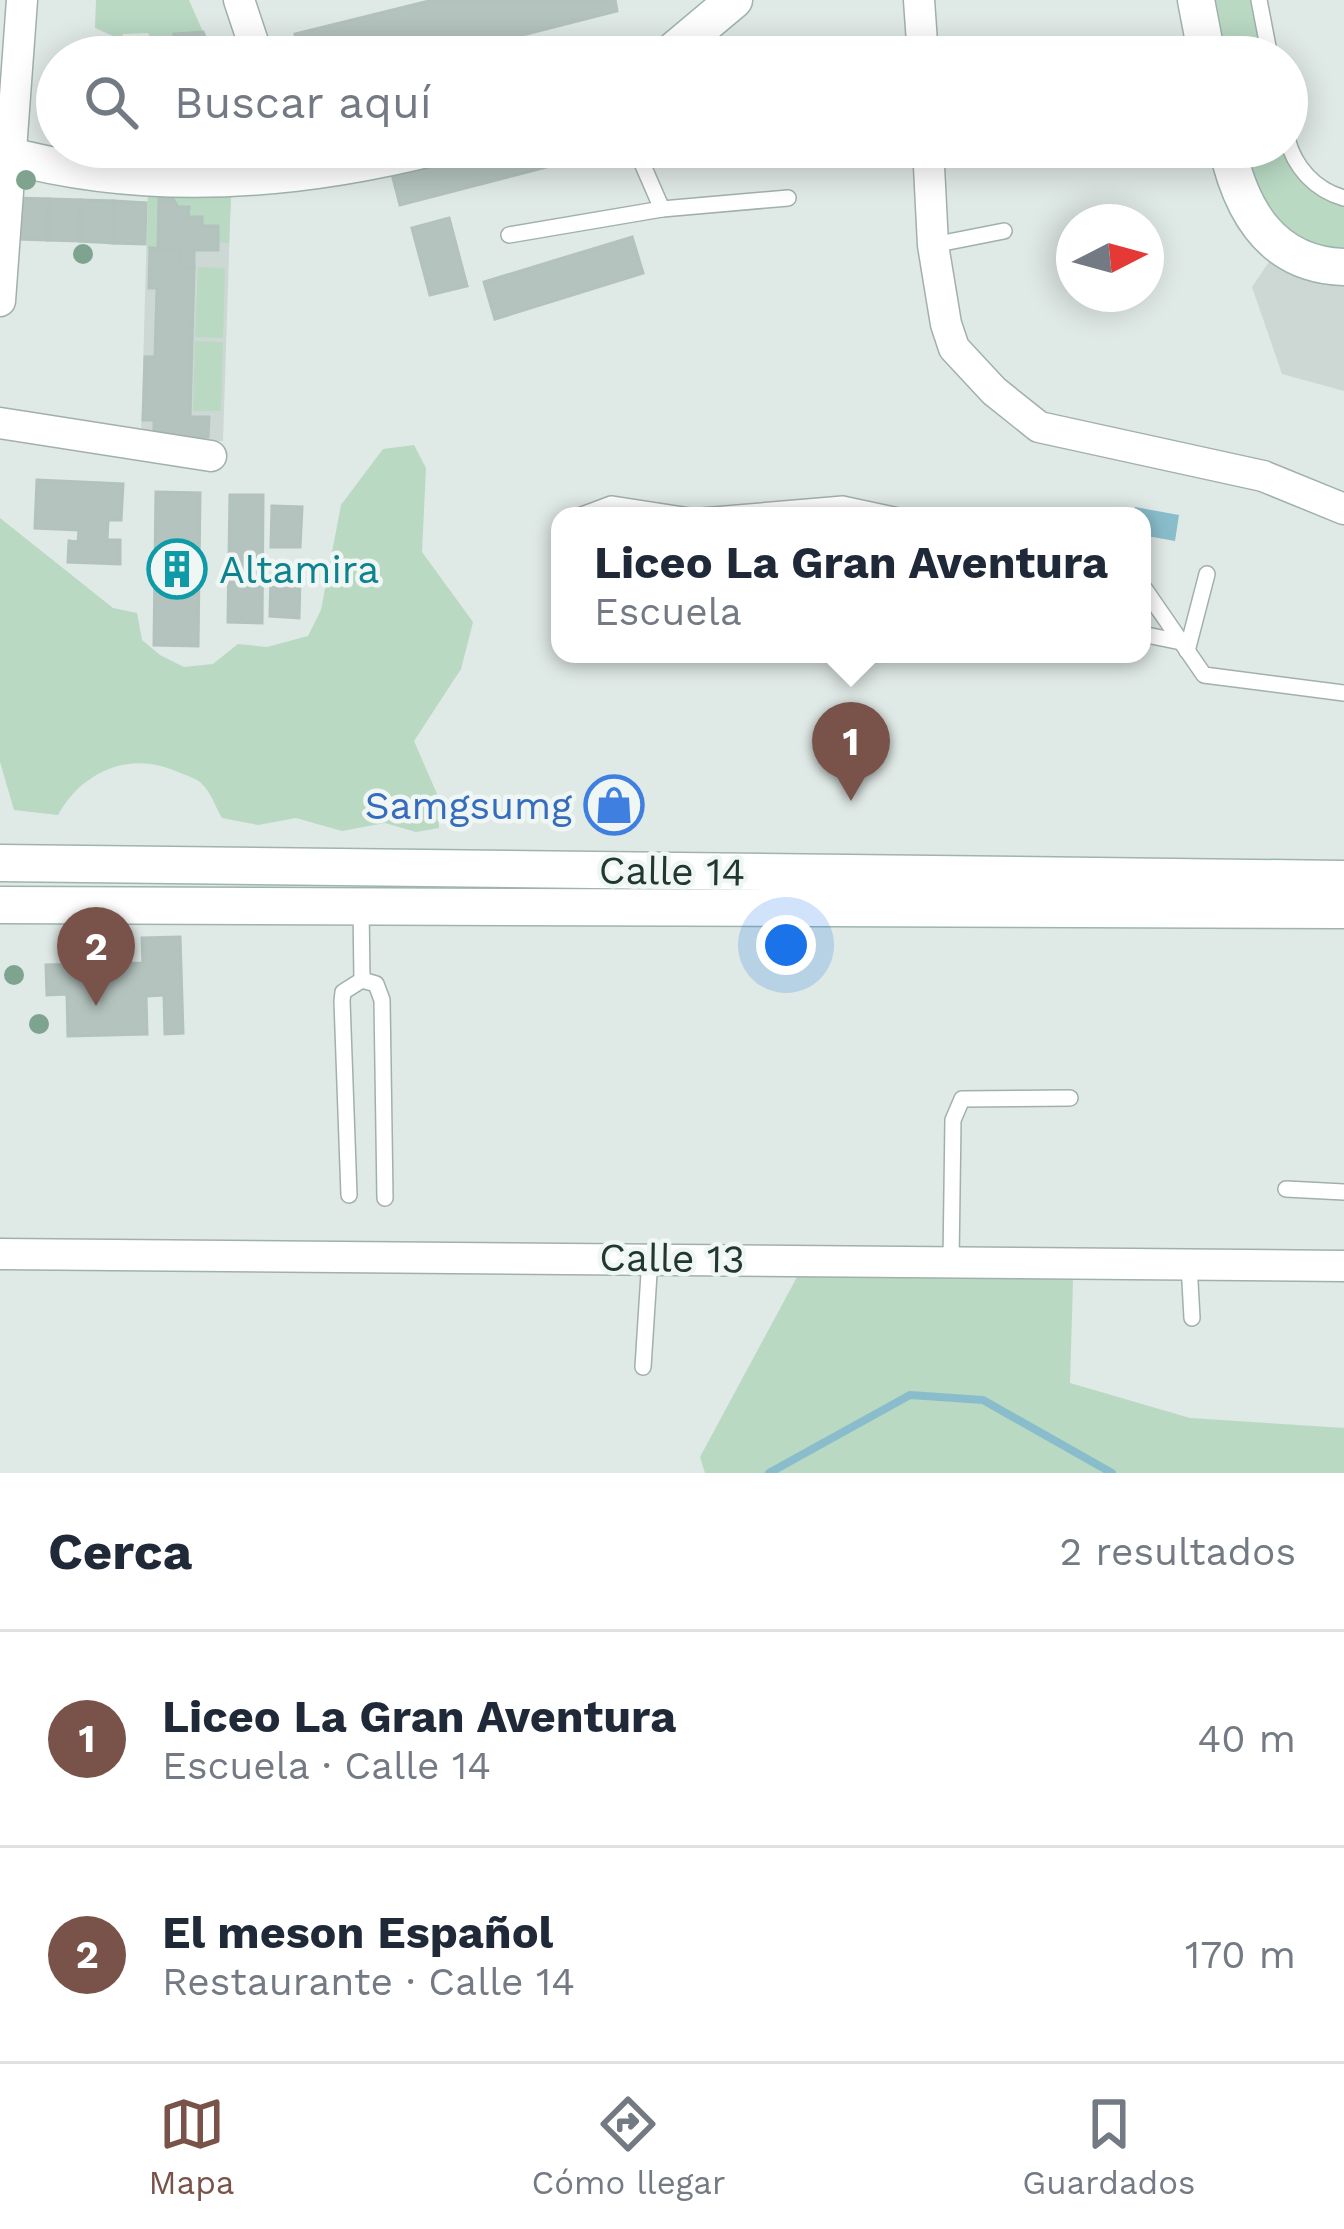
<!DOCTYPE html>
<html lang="es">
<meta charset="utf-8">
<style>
body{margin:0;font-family:"Work Sans",sans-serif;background:#f2f2f3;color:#1f2937}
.compass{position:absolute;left:1056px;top:204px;width:108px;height:108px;border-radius:50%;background:#fff;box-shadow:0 6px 30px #0003;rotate:84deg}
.you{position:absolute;left:786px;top:945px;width:42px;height:42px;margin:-30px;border:9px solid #fff;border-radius:50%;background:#1a73e8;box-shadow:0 0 0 18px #1a73e833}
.badge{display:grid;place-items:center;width:78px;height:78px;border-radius:50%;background:#795349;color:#fff;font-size:39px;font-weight:700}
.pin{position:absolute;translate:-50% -99px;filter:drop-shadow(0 3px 6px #0008)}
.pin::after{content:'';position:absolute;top:63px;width:42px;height:36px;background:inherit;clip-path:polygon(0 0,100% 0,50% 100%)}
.popup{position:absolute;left:551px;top:507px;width:600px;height:156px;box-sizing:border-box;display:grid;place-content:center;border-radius:24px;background:#fff;filter:drop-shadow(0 3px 9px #0005);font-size:39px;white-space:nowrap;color:#747a83}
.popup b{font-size:45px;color:#1f2937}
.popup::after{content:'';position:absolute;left:50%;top:100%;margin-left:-24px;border:24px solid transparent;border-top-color:#fff}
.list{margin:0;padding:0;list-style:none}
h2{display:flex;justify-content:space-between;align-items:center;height:156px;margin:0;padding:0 48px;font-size:51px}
h2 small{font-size:39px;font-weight:400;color:#747a83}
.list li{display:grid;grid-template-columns:78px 1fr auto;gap:36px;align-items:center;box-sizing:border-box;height:216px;padding:0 48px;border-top:3px solid #e0e1e3}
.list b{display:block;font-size:45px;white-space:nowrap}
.list p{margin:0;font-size:39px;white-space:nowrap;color:#747a83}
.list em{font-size:39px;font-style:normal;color:#747a83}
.icon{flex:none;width:66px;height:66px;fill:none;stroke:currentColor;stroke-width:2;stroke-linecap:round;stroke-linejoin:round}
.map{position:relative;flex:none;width:1344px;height:1473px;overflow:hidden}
.search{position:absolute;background:#fff;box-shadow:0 6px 30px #0003;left:36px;right:36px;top:36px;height:132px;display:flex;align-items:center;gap:30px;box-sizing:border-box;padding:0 42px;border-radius:66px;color:#747a83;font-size:45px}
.sheet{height:588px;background:#fff}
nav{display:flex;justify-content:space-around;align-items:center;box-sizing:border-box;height:168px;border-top:3px solid #e0e1e3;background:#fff;font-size:33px;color:#747a83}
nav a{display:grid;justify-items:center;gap:6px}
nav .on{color:#795349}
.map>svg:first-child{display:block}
.built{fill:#cdd8d4}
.green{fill:#b9d9c3}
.water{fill:#8abdcb}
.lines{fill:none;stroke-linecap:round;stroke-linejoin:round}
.stream{stroke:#8abdcb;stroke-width:8}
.building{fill:#b4c3be;stroke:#b2c2bc;stroke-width:3}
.lane-casing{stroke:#a2b0ac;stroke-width:18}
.street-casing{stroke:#a2b0ac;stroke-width:33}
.secondary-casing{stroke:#9fb4ad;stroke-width:39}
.lane{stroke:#fff;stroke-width:15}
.street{stroke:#fff;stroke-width:30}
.secondary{stroke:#fff;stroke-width:36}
.tree{fill:#7ea48f}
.labels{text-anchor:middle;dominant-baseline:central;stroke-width:9;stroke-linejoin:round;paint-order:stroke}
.culture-label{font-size:39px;fill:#0d838f;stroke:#eff6f3;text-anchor:start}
.shop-label{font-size:39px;fill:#366cbe;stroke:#eff6f3;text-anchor:end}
.street-label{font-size:39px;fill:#213732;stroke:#eff6f3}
</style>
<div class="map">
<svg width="1344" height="1473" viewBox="0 0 1344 1473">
<rect width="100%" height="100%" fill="#dfe9e5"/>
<g class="built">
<polygon points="148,192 231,194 223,441 141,438"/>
<polygon points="1279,247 1344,267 1344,391 1282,374 1252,287"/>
</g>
<g class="green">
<polygon points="96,0 189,0 203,32 175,34 175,39 152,44 148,33 123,34 122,40 95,28"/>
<polygon points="1196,0 1259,0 1270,57 1207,57"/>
<polygon points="1227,147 1287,147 1301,169 1344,198 1344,267 1296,257"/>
<polygon points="148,192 231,194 229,243 218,242 218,227 202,226 202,217 188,217 188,207 178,207 172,199 160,199 158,248 147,248"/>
<polygon points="198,267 225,268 223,338 195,337"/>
<polygon points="195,341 223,342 221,411 193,411"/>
<path d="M414,445L426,468L422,552L473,622L461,669L414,741L437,794L439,828L416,832L385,823L342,831L296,818L258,825L222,818C216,808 211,793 203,785C198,779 186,775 178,772C131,750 82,771 58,815L14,810L0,762V518L113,608L137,613L142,640L160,655L184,667L213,664L238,644L267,647L308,636L321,610L341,505L383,449Z"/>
<polygon points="803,1266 1073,1280 1070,1383 1190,1418 1344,1428 1344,1473 705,1473 700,1457"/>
</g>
<polygon class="water" points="1135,507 1179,515 1175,541 1142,535 1142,516 1133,516"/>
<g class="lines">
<polyline class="stream" points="769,1473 910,1395 983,1400 1112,1473"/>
</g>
<g class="building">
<polygon points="433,0 615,0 617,11 436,57 301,57 295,34"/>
<polygon points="203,32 213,57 182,57 174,34"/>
<polygon points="151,49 153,57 128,57 127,51"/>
<polygon points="462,147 619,147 619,148 400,205 390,166"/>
<polygon points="16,198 49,199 48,240 15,239"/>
<polygon points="49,199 81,200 80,241 48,240"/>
<polygon points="159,199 173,199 178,207 189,207 188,217 202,217 202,226 218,226 218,250 194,250 194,268 179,267 180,249 158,248"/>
<polygon points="81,200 114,201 113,243 80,241"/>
<polygon points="114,201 146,203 145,244 113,243"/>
<polygon points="449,218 467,286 430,295 412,228"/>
<polygon points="632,237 643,273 495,319 484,282"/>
<polygon points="150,248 180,249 179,267 194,268 190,417 209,417 208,437 154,436 154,420 143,420 145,357 155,357 157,288 149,288"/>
<polygon points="37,480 123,484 121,520 108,520 107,540 120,540 120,564 68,562 69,541 78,542 79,530 35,528"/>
<polygon points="156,492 200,493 198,646 154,645"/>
<polygon points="230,495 263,495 262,623 228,622"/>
<polygon points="272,506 302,507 300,547 271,547"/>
<polygon points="271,575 300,577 299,618 270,616"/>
<polygon points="180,937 183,1033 165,1034 164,995 146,996 147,1034 68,1036 67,994 47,995 46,965 143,963 142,938"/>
</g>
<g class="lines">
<defs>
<g id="lane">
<polyline points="1259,0 1270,57"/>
<path d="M1287,138C1294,167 1315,190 1344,198"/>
<polyline points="662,209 788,198"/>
<polyline points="509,235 662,209 635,147"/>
<polyline points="933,245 1004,231"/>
<polyline points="579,516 611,504 689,516"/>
<polyline points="701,516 843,504 899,516"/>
<polyline points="1142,585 1204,675 1344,693"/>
<polyline points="1142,634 1181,642"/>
<polyline points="1187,651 1207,574"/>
<polyline points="361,906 362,980"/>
<polyline points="1286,1189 1344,1192"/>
<polyline points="349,1195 342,1001 343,992 362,980 376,984 382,1000 385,1198"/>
<polyline points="951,1261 953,1120 962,1099 1070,1098"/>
<polyline points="1189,1264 1192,1318"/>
<polyline points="643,1367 650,1258"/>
</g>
<g id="street">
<polyline points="239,0 258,57"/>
<polyline points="919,0 923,57"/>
<polyline points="292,147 301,171"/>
<polyline points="928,147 933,245 946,324 954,348 994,391 1039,427 1263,476 1344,509"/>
<polyline points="0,301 22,0"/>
<polyline points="0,423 211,456"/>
<polyline points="0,1254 1344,1266"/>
</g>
<g id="secondary">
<polyline points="1196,0 1207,57"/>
<polyline points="666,57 734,0"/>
<path d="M1227,147C1241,211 1272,265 1344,267"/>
<path d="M0,153C143,193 291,183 434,147"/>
<polyline points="0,863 1344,879"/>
<polyline points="0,905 1344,910"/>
</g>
</defs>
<use href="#lane" class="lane-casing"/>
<use href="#street" class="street-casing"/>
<use href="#secondary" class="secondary-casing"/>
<use href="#lane" class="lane"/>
<use href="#street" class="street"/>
<use href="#secondary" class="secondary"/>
</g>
<g class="tree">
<circle cx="26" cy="180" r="10"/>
<circle cx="83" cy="254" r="10"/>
<circle cx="14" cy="975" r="10"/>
<circle cx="39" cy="1024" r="10"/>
</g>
<defs>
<symbol id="building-ring" viewBox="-11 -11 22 22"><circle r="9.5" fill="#eff6f3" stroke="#0f9aa8" stroke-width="1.5"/><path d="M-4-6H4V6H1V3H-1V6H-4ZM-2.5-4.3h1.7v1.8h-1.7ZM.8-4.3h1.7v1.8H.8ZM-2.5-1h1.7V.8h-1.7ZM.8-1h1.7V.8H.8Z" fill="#0f9aa8"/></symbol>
<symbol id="shop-ring" viewBox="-11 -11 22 22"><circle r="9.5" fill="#eff6f3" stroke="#3f7fe0" stroke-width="1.5"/><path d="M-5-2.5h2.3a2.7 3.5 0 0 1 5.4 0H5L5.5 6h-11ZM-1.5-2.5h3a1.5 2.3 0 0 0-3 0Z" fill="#3f7fe0"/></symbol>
</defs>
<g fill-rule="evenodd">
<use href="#building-ring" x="144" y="536" width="66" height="66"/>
<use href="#shop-ring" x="581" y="772" width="66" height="66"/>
</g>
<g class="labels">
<g class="culture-label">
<text x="219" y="569">Altamira</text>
</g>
<g class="shop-label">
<text x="572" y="805">Samgsumg</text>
</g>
<g class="street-label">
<text transform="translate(672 871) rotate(1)">Calle 14</text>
<text transform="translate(672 1258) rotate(1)">Calle 13</text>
</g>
</g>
</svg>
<svg class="compass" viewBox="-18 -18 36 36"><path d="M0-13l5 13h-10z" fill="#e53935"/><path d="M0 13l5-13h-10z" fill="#747a83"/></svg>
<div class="you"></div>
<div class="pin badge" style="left:851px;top:801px">1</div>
<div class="popup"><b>Liceo La Gran Aventura</b>Escuela</div>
<div class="pin badge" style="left:96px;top:1006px">2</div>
<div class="search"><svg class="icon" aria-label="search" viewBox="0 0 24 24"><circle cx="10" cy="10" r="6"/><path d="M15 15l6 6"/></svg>Buscar aquí</div>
</div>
<section class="sheet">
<h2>Cerca<small>2 resultados</small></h2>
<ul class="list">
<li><span class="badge">1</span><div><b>Liceo La Gran Aventura</b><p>Escuela · Calle 14</p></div><em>40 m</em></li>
<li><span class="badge">2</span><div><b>El meson Español</b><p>Restaurante · Calle 14</p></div><em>170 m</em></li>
</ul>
</section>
<nav>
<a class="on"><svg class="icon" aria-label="map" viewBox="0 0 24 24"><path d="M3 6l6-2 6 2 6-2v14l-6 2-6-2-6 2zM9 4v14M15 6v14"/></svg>Mapa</a>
<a><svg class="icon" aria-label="directions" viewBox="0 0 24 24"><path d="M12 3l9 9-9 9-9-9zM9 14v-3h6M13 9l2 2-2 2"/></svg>Cómo llegar</a>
<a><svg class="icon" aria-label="saved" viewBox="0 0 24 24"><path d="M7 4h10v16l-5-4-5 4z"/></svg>Guardados</a>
</nav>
